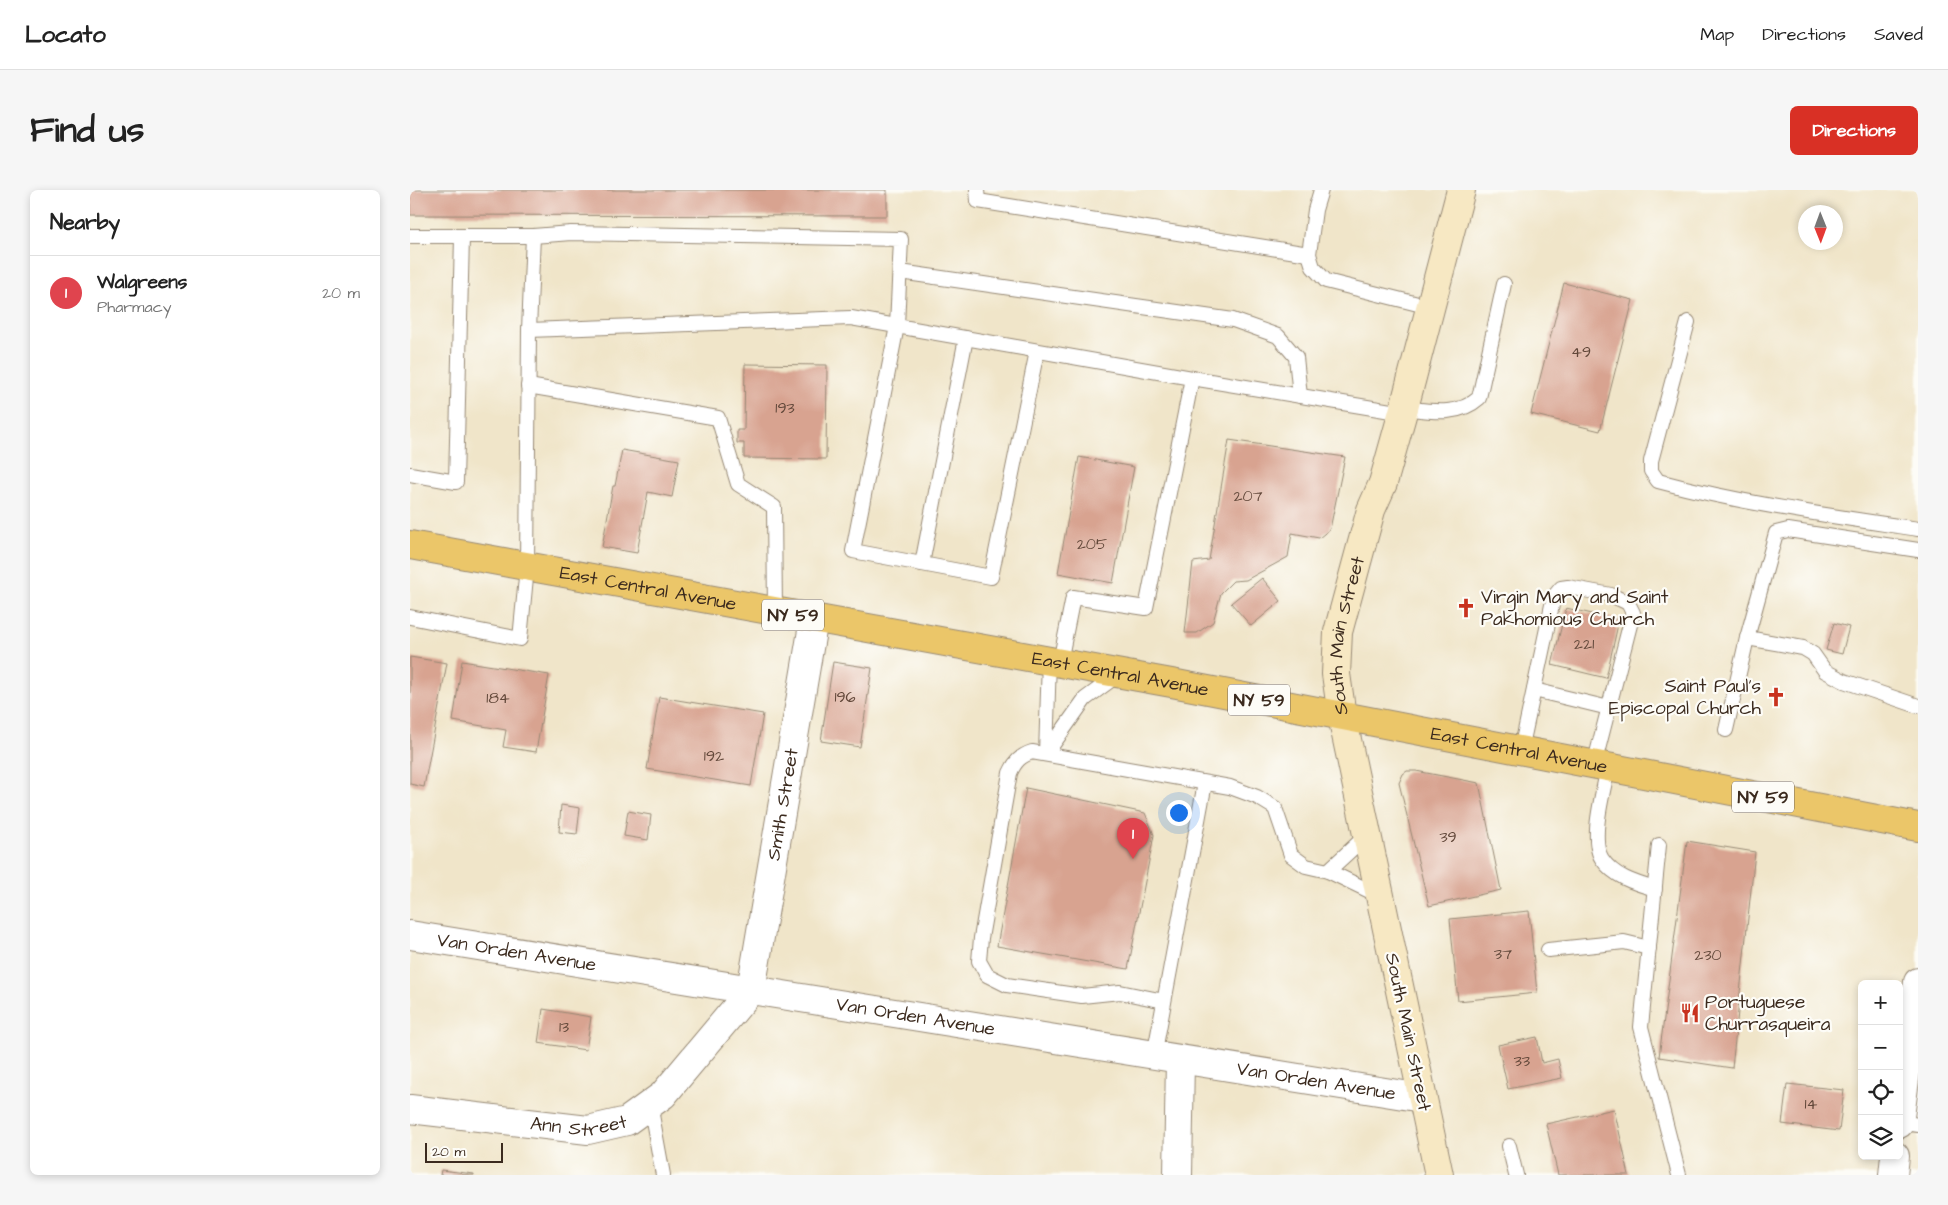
<!DOCTYPE html>
<meta charset="utf-8">
<style>
body{margin:0;font-family:"Architects Daughter",sans-serif;background:#f6f6f6;color:#222}
.controls{position:absolute;right:15px;bottom:15px;display:grid;overflow:hidden;border-radius:8px;box-shadow:0 2px 8px #0003}
.controls button{width:45px;height:45px;display:grid;place-items:center;padding:0;border:0;border-bottom:1px solid #e0e0e0;background:#fff;color:#222;font:25px sans-serif}
.compass{position:absolute;left:1388px;top:15px;width:45px;height:45px;border-radius:50%;background:#fff;box-shadow:0 2px 8px #0003;rotate:179deg}
.scale{position:absolute;left:15px;bottom:12px;width:78px;box-sizing:border-box;padding-left:5px;border:2px solid #3b2a1e;border-top:0;font-size:14px;line-height:18px;white-space:nowrap;color:#3b2a1e;-webkit-text-stroke:4px #fdfcf7;paint-order:stroke}
.you{position:absolute;left:768px;top:622px;width:18px;height:18px;margin:-12px;border:4px solid #fff;border-radius:50%;background:#1a73e8;box-shadow:0 0 0 8px #1a73e833}
.badge{display:grid;place-items:center;width:32px;height:32px;border-radius:50%;background:#d93025;color:#fff;font-size:16px;font-weight:700}
.pin{position:absolute;translate:-50% -41px;filter:drop-shadow(0 1px 2px #0008)}
.pin::after{content:'';position:absolute;top:26px;width:18px;height:15px;background:inherit;clip-path:polygon(0 0,100% 0,50% 100%)}
.list{margin:0;padding:0;list-style:none}
h2{display:flex;justify-content:space-between;align-items:center;height:65px;margin:0;padding:0 20px;font-size:21px}
h2 small{font-size:16px;font-weight:400;color:#767676}
.list li{display:grid;grid-template-columns:32px 1fr auto;gap:15px;align-items:center;box-sizing:border-box;height:75px;padding:0 20px;border-top:1px solid #e0e0e0}
.list b{display:block;font-size:19px;white-space:nowrap}
.list p{margin:0;font-size:16px;white-space:nowrap;color:#767676}
.list em{font-size:16px;font-style:normal;color:#767676}
.icon{flex:none;width:28px;height:28px;fill:none;stroke:currentColor;stroke-width:2;stroke-linecap:round;stroke-linejoin:round}
.map{position:relative;flex:none;width:1508px;height:985px;overflow:hidden;border-radius:8px}
header{display:flex;align-items:center;gap:30px;box-sizing:border-box;height:70px;padding:0 25px;background:#fff;border-bottom:1px solid #e0e0e0}
header strong{font-size:24px}
nav{display:flex;gap:28px;margin-inline-start:auto;font-size:18px}
.intro{display:flex;align-items:center;justify-content:space-between;box-sizing:border-box;height:120px;padding:0 30px}
h1{margin:0;font-size:35px}
.button{padding:12px 22px;border-radius:8px;background:#d93025;color:#fff;font-size:18px;font-weight:700}
main{display:flex;gap:30px;padding:0 30px}
aside{flex:1;background:#fff;border-radius:8px;box-shadow:0 2px 8px #0003}
.map>svg:first-child{display:block}
.building{fill:#d8a390}
.lines{fill:none;stroke-linecap:round;stroke-linejoin:round}
.lane-casing{stroke:#968874;stroke-width:16}
.street-casing{stroke:#968874;stroke-width:30}
.secondary-casing{stroke:#968874;stroke-width:30}
.primary-casing{stroke:#968874;stroke-width:30}
.lane{stroke:#fff;stroke-width:14}
.street{stroke:#fff;stroke-width:28}
.secondary{stroke:#f7e8c3;stroke-width:28}
.primary{stroke:#ebc669;stroke-width:28}
.labels{text-anchor:middle;dominant-baseline:central;stroke-width:4.5;stroke-linejoin:round;paint-order:stroke}
.number-label{font-size:16px;fill:#62483a}
.shield{fill:#fdfcf7;stroke:#75695f;stroke-width:1}
.shield-label{font-size:18px;font-weight:bold;fill:#3b2a1e}
.street-label{font-size:19px;fill:#3b2a1e;stroke:#fdfcf7}
.poi-label{font-size:19px;fill:#3b2a1e;stroke:#fdfcf7;text-anchor:start}
</style>
<header>
<strong>Locato</strong>
<nav><a>Map</a><a>Directions</a><a>Saved</a></nav>
</header>
<div class="intro"><h1>Find us</h1><a class="button">Directions</a></div>
<main>
<aside>
<h2>Nearby<small></small></h2>
<ul class="list">
<li><span class="badge" style="background:#e0444e">1</span><div><b>Walgreens</b><p>Pharmacy</p></div><em>20 m</em></li>
</ul>
</aside>
<div class="map">
<svg width="1508" height="985" viewBox="0 0 1508 985">
<rect width="100%" height="100%" fill="#fdfcf7"/>
<filter id="ink" filterUnits="userSpaceOnUse"><feTurbulence type="fractalNoise" baseFrequency=".02" numOctaves="2"/><feDisplacementMap in="SourceGraphic" scale="10" xChannelSelector="R" yChannelSelector="G"/><feConvolveMatrix kernelMatrix="1 2 1 2 8 2 1 2 1" color-interpolation-filters="sRGB"/></filter>
<filter id="wash" filterUnits="userSpaceOnUse"><feTurbulence type="fractalNoise" baseFrequency=".0096" numOctaves="4" result="noise"/><feDisplacementMap in="SourceGraphic" scale="20" xChannelSelector="R" yChannelSelector="G"/><feGaussianBlur stdDeviation="1.12" result="paint"/><feColorMatrix in="noise" values="0 0 0 0 0 0 0 0 0 0 0 0 0 0 0 0 0 1.4 0 .05"/><feComposite in="paint" operator="in"/></filter>
<g filter="url(#wash)">
<rect width="100%" height="100%" fill="#f0e5c9"/>
<g id="blocks">
<g class="building">
<polygon points="0,0 477,0 477,26 0,25"/>
<polygon points="1154,93 1223,110 1190,241 1121,224"/>
<polygon points="335,174 417,175 416,269 334,268 334,253 327,253 327,240 334,240"/>
<polygon points="819,250 935,267 920,339 909,348 882,343 878,367 836,390 823,391 811,403 803,432 787,443 775,443 783,372 799,370"/>
<polygon points="212,260 269,270 262,307 238,302 227,363 192,357 203,296 205,296"/>
<polygon points="669,267 724,277 703,393 648,383"/>
<polygon points="852,388 871,411 841,436 821,413"/>
<polygon points="1156,418 1209,430 1196,488 1142,475"/>
<polygon points="1424,433 1439,437 1432,464 1416,460"/>
<polygon points="0,467 37,473 14,597 0,594"/>
<polygon points="52,471 139,485 126,562 93,557 96,540 43,531"/>
<polygon points="423,472 462,478 450,557 411,551"/>
<polygon points="249,507 353,524 341,596 237,579"/>
<polygon points="997,581 1006,581 1069,593 1091,700 1019,716 989,593 993,584"/>
<polygon points="616,598 735,623 744,645 718,779 587,756"/>
<polygon points="151,615 170,618 167,644 149,642"/>
<polygon points="218,621 241,625 238,650 214,646"/>
<polygon points="1277,651 1345,662 1322,878 1249,867"/>
<polygon points="1119,721 1127,803 1048,811 1040,729"/>
<polygon points="133,819 181,827 176,860 128,853"/>
<polygon points="1127,847 1132,873 1148,869 1152,888 1098,899 1088,855"/>
<polygon points="1377,894 1434,900 1429,941 1372,934"/>
<polygon points="1204,919 1219,985 1148,985 1136,934"/>
<polygon points="31,980 64,984 64,985 30,985"/>
</g>
</g>
</g>
<g filter="url(#ink)">
<use href="#blocks" fill-opacity="0" stroke="#968874" stroke-width="1"/>
<g class="lines">
<defs>
<g id="lane">
<polyline points="567,0 568,11 899,64"/>
<polyline points="911,0 905,20 899,64 903,77 916,91 1020,117"/>
<polyline points="0,46 123,46 119,140 117,377 110,449 0,427"/>
<polyline points="123,46 161,43 491,49 487,136 443,361 581,387 627,161"/>
<polyline points="490,82 823,130 868,146 886,167 890,206"/>
<path d="M1278,132L1241,271V281L1248,291C1333,314 1421,326 1508,339"/>
<polyline points="119,140 441,128 782,188 993,223"/>
<polyline points="118,196 308,228 328,294 364,317 365,422"/>
<path d="M994,218C1020,221 1048,227 1069,208L1094,94"/>
<polyline points="0,284 46,292 52,47"/>
<polyline points="512,374 556,148"/>
<polyline points="1337,448 1393,458 1403,464 1415,481 1434,491 1508,516"/>
<polyline points="639,470 636,564 675,509 709,484"/>
<polyline points="650,472 663,407 736,418 782,188"/>
<polyline points="1124,500 1199,518"/>
<polyline points="1316,540 1337,448 1366,343 1378,340 1508,360"/>
<polyline points="1111,560 1142,415 1146,404 1151,398 1158,397 1201,405 1218,413 1223,423 1184,575"/>
<path d="M1198,577C1194,600 1179,649 1192,669C1204,687 1225,693 1245,699"/>
<polyline points="1249,655 1231,837 1269,985"/>
<polyline points="918,681 957,645"/>
<polyline points="1138,760 1214,752 1239,758"/>
<path d="M754,811L710,802L672,806L597,795L577,785L569,771L571,748L600,583C605,572 610,566 622,562L820,597L847,607L865,618L881,665L896,676L918,681L970,706"/>
<polyline points="744,866 795,593"/>
<polyline points="240,914 253,985"/>
<polyline points="1490,932 1508,935"/>
<polyline points="1099,956 1106,985"/>
</g>
<g id="street">
<path id="s1" d="M0,745L1012,908"/>
<path id="s2" d="M0,919L178,940L217,931L253,905L341,800L404,429"/>
<polyline points="1489,934 1508,792"/>
<polyline points="768,985 770,870"/>
<polyline points="1483,985 1485,966"/>
</g>
<g id="secondary">
<path id="s3" d="M1029,985L932,526L926,484L928,442L961,320L973,293L994,218L1051,0"/>
</g>
<g id="primary">
<path id="s4" d="M0,355L767,494L1508,637"/>
</g>
</defs>
<use href="#lane" class="lane-casing"/>
<use href="#street" class="street-casing"/>
<use href="#secondary" class="secondary-casing"/>
<use href="#primary" class="primary-casing"/>
<use href="#lane" class="lane"/>
<use href="#street" class="street"/>
<use href="#secondary" class="secondary"/>
<use href="#primary" class="primary"/>
</g>
</g>
<defs>
<symbol id="church-bare" viewBox="-9 -9 18 18"><path d="M-1.2-6h2.4v3.5h3.3v2.4h-3.3V6h-2.4V-.1h-3.3v-2.4h3.3Z" fill="#c8321e" stroke="#fdfcf7" stroke-width="2.5" paint-order="stroke"/></symbol>
<symbol id="restaurant-bare" viewBox="-9 -9 18 18"><path d="M-5-6h1v4h1v-4h1v4h1v-4h1v5L-1.5 .5V6h-2V.5L-5-1ZM5-6V6H3V1.5H1.5Q1.5-4 5-6Z" fill="#c8321e" stroke="#fdfcf7" stroke-width="2.5" paint-order="stroke"/></symbol>
</defs>
<g fill-rule="evenodd">
<use href="#church-bare" x="1042" y="404" width="28" height="28"/>
<use href="#church-bare" x="1352" y="493" width="28" height="28"/>
<use href="#restaurant-bare" x="1266" y="809" width="28" height="28"/>
</g>
<g class="labels">
<g class="number-label">
<text x="1171" y="162">49</text>
<text x="375" y="218">193</text>
<text x="838" y="306">207</text>
<text x="682" y="354">205</text>
<text x="1174" y="454">221</text>
<text x="435" y="507">196</text>
<text x="88" y="508">184</text>
<text x="304" y="566">192</text>
<text x="1038" y="647">39</text>
<text x="1093" y="764">37</text>
<text x="1298" y="765">230</text>
<text x="154" y="837">13</text>
<text x="1112" y="871">33</text>
<text x="1401" y="914">14</text>
</g>
<g class="shield">
<rect x="352" y="409.5" width="62" height="31" rx="4"/>
<rect x="818" y="494.5" width="62" height="31" rx="4"/>
<rect x="1322" y="591.5" width="62" height="31" rx="4"/>
</g>
<g class="shield-label">
<text x="383" y="425">NY 59</text>
<text x="849" y="510">NY 59</text>
<text x="1353" y="607">NY 59</text>
</g>
<g class="street-label">
<text stroke="none"><textPath href="#s4" startOffset="242">East Central Avenue</textPath></text>
<text stroke="none"><textPath href="#s3" startOffset="551">South Main Street</textPath></text>
<text stroke="none"><textPath href="#s4" startOffset="722">East Central Avenue</textPath></text>
<text stroke="none"><textPath href="#s4" startOffset="1128">East Central Avenue</textPath></text>
<text stroke="none"><textPath href="#s2" startOffset="589">Smith Street</textPath></text>
<text stroke="none"><textPath href="#s1" startOffset="108">Van Orden Avenue</textPath></text>
<text stroke="none"><textPath href="#s1" startOffset="512">Van Orden Avenue</textPath></text>
<text transform="translate(998 842) rotate(78)">South Main Street</text>
<text stroke="none"><textPath href="#s1" startOffset="918">Van Orden Avenue</textPath></text>
<text stroke="none"><textPath href="#s2" startOffset="170">Ann Street</textPath></text>
</g>
<g class="poi-label">
<text x="1071" y="407">Virgin Mary and Saint<tspan x="1071" dy="22">Pakhomious Church</tspan></text>
<text x="1351" y="496" text-anchor="end">Saint Paul's<tspan x="1351" dy="22">Episcopal Church</tspan></text>
<text x="1295" y="812">Portuguese<tspan x="1295" dy="22">Churrasqueira</tspan></text>
</g>
</g>
</svg>
<div class="controls">
<button>+</button>
<button>−</button>
<button><svg class="icon" aria-label="locate" viewBox="0 0 24 24"><circle cx="12" cy="12" r="6"/><path d="M12 2v4M12 18v4M2 12h4M18 12h4"/></svg></button>
<button><svg class="icon" aria-label="layers" viewBox="0 0 24 24"><path d="M12 4l9 5-9 5-9-5zM3 14l9 5 9-5"/></svg></button>
</div>
<svg class="compass" viewBox="-18 -18 36 36"><path d="M0-13l5 13h-10z" fill="#e53935"/><path d="M0 13l5-13h-10z" fill="#767676"/></svg>
<div class="scale">20 m</div>
<div class="you"></div>
<div class="pin badge" style="left:723px;top:669px;background:#e0444e">1</div>
</div>
</main>
